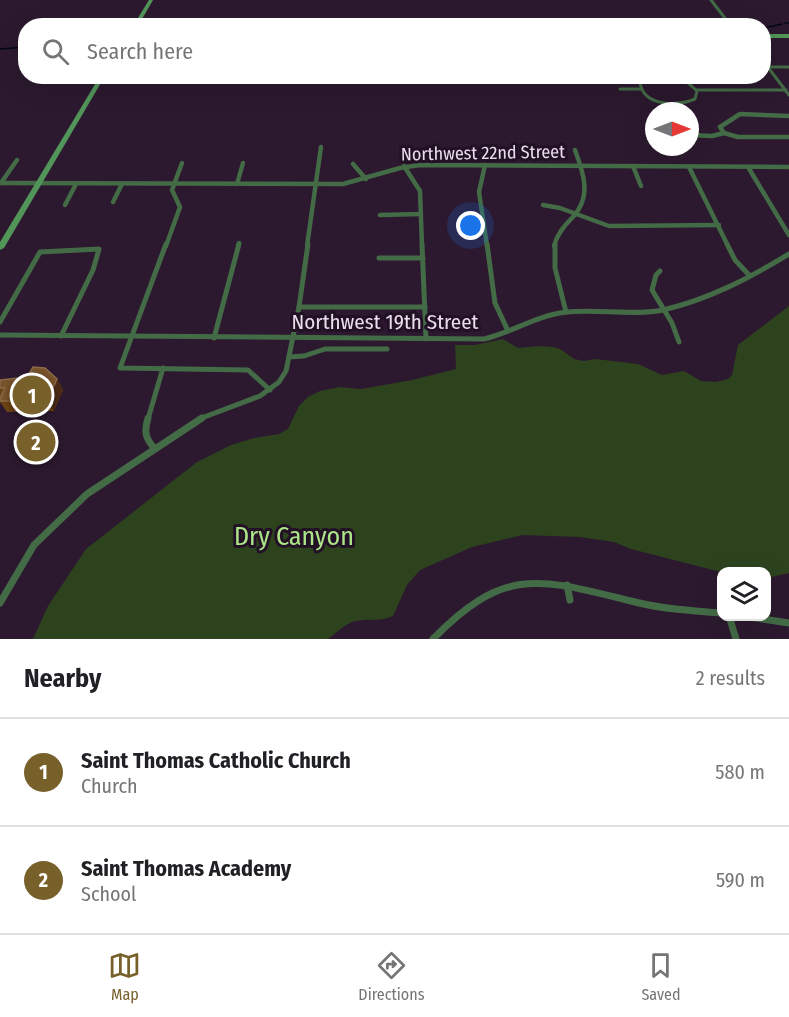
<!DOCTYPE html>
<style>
body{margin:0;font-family:"Fira Sans Condensed",sans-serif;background:#f6f6f6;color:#202124}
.controls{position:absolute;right:18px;bottom:18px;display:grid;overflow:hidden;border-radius:12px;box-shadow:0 6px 24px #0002}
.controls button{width:54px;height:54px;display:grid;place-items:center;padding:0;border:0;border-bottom:2px solid #e0e0e0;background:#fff;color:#202124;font:30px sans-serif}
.compass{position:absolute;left:645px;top:102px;width:54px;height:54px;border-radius:50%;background:#fff;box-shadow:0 6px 24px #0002;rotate:90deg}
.you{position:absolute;left:471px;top:226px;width:21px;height:21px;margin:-15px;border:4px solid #fff;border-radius:50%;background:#1a73e8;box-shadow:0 0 0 9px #1a73e833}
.badge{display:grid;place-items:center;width:39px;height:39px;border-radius:50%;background:#78602b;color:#fff;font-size:20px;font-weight:700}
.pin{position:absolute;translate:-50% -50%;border:3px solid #fff;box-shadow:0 2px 6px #0006}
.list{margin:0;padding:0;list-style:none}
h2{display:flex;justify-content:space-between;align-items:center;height:78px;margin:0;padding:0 24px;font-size:26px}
h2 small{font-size:20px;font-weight:400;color:#757577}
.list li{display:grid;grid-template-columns:39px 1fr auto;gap:18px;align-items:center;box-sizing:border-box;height:108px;padding:0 24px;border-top:2px solid #e0e0e0}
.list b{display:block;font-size:22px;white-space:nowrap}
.list p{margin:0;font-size:20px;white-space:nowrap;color:#757577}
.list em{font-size:20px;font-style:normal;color:#757577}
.icon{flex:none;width:33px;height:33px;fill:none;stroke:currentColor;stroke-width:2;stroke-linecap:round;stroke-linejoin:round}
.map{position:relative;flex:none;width:789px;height:639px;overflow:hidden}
.search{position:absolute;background:#fff;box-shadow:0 6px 24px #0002;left:18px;right:18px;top:18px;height:66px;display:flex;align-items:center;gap:15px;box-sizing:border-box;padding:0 21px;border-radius:24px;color:#757577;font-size:22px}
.sheet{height:294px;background:#fff}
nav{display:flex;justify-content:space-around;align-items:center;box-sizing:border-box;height:84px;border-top:2px solid #e0e0e0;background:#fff;font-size:16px;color:#757577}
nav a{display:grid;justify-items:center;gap:3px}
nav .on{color:#78602b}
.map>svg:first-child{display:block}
.green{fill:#2d431e}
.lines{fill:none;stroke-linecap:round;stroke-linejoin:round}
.stream{stroke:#000816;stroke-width:1.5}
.street-far3{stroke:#436b46;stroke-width:3}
.street-far2{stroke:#436b46;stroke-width:4.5}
.street-far1{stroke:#436b46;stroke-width:5}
.street{stroke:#436b46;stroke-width:7}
.secondary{fill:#529559;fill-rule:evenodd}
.wall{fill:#6b4314}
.shaded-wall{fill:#4c2b15}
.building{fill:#78532b;stroke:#8a694a;stroke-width:1.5}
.labels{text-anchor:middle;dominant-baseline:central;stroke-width:6;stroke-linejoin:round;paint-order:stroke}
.far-street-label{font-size:18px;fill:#eaddec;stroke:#221025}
.street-label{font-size:21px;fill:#eaddec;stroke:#221025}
.near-park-label{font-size:26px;fill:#ace588;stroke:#221025}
</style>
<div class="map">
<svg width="789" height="639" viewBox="0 0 789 639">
<rect width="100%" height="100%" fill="#2c192f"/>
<path class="green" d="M789,306V573L767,578L766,572H721L631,549L614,542L580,537L523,535L472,547L420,570L407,585L393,616C380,622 369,618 356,621C346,623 336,633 328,639H33L48,606L86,549L197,462L231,445L254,438L279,434L288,429L299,406L308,397L320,391L340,387L361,389L412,380L456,369L455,345H475L503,339L518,348L540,346L553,347L560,349L574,359L584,361L595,359L638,364L662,375L684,371L701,381L716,382L728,379L732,375L738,345Z"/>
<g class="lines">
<g class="stream">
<polyline points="785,23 789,23"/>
<polyline points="195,26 210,24 224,26"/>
<polyline points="764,28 782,24"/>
<polyline points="0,49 26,47"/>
</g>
<g class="street-far3">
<polyline points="711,0 731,26"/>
<polyline points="764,62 789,95"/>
<polyline points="767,67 789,67"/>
<path d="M655,76L640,83C644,107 678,106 695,99L697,91L687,82L669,76"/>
<polyline points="620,89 641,89"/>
<polyline points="696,90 786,90"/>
</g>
<g class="street-far2">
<polyline points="789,116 740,114 720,127 724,133 738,137 789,137"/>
<polyline points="690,135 712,136 724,133"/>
<polyline points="353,164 366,179"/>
<polyline points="485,165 479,192 487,246"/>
<polyline points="404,166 420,191 422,246"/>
<polyline points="633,166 641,186"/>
<polyline points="689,167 728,246"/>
<polyline points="748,167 789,235"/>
<polyline points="0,183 343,184 400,168 420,165 789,167"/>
<polyline points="1,183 17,160"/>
<polyline points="237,184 243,163"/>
<polyline points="113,202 122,184"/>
<polyline points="65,205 76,184"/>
<polyline points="543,205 560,208 609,226 719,225"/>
<polyline points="380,215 421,214"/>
<polyline points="166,246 180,207 172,190 182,163"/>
<polyline points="238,246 239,243"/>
<polyline points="307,246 321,147"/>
<path d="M554,246C557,234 564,226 572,218C592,197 584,174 575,150"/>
</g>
<g class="street-far1">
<polyline points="166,244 120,368 248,370 270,390"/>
<polyline points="422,244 426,339"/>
<polyline points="487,244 495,303 508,331"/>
<polyline points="555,244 555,268 566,312"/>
<polyline points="727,244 735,260 750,276"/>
<polyline points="379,258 423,258"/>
<polyline points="660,271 656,275 652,290 672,323 679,342"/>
<polyline points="299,307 425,307"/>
<polyline points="0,322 40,252 99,249 93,270 61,336"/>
<path d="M0,335L484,339C513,332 537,315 567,312C597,309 635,316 663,310C710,299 749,278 789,254"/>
<polyline points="214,338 239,244"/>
<polyline points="289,357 304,356 325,349 387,349"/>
<polyline points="148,419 163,368"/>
<polyline points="199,419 260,396 279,382 286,371 299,307 308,244"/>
</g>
<g class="street">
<path d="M148,418C144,432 145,438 155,449"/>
<polyline points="567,585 570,600"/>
<polyline points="0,603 34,545 87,494 202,418"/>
<polyline points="729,616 736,639"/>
<polyline points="743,616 789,623"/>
<path d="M433,639C507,563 543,580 635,602C663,609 693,611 722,613"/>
</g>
<g class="secondary">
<polygon points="149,0 153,0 138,26 133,26"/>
<rect x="764" y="34" width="25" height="4"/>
<polygon points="100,76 105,76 4,248 0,250 0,242"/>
</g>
</g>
<polygon class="wall" points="27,377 57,379 63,390 54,411 7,412 0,402 0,380"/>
<polygon class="shaded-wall" points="57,379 63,390 54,411 47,401"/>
<polygon class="building" points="33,367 45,368 57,379 47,401 0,401 0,399 5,388 0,388 0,380 27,377"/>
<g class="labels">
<g class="far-street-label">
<text transform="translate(483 153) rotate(-1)">Northwest 22nd Street</text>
</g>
<g class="street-label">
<text x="385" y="322">Northwest 19th Street</text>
</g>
<g class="near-park-label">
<text x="294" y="536">Dry Canyon</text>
</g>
</g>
</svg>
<div class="controls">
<button><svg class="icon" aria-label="layers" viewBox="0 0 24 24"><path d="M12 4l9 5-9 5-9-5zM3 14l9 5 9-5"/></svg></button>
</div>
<svg class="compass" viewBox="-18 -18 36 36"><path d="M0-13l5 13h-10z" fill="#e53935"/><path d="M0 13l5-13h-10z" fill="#757577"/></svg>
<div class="you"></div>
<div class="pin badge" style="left:32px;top:395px">1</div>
<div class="pin badge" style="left:36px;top:442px">2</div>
<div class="search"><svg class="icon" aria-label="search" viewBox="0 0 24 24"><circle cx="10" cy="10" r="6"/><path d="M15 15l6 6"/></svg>Search here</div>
</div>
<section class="sheet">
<h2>Nearby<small>2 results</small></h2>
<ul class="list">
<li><span class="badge">1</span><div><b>Saint Thomas Catholic Church</b><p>Church</p></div><em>580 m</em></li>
<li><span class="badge">2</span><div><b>Saint Thomas Academy</b><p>School</p></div><em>590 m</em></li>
</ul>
</section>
<nav>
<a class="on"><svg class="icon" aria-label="map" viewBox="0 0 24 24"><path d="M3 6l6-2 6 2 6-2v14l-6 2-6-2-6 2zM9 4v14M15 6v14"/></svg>Map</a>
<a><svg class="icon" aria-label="directions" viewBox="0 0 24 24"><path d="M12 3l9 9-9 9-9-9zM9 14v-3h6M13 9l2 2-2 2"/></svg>Directions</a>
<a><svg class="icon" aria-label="saved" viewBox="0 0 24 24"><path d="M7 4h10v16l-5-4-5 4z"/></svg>Saved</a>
</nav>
